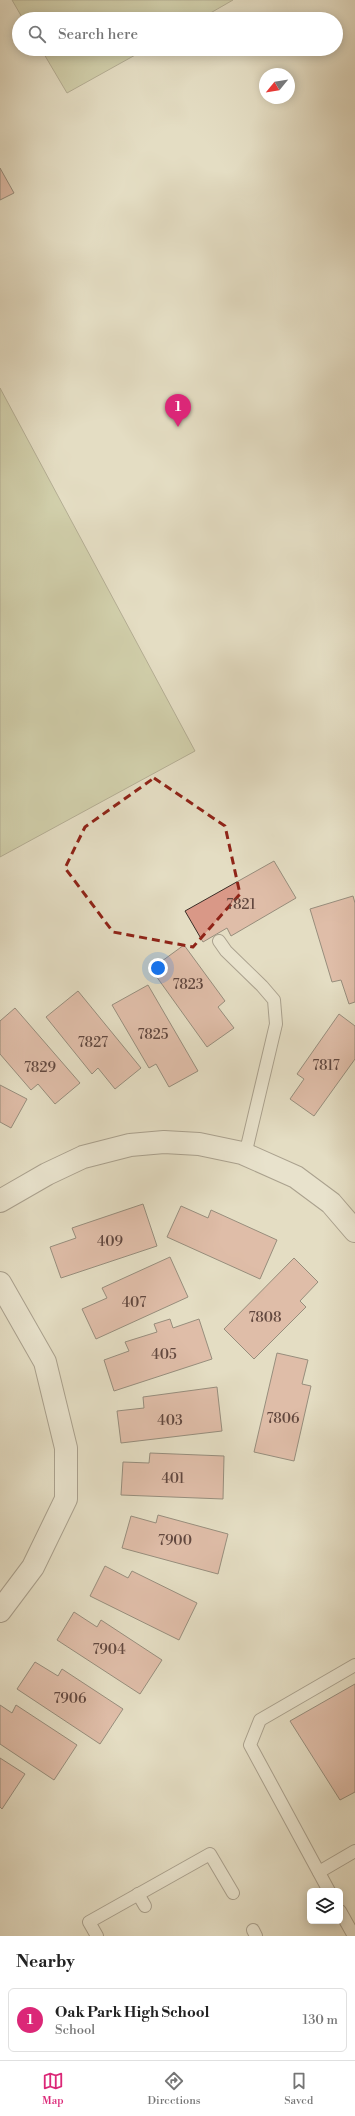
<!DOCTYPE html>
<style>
body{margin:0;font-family:"Libre Bodoni",serif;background:#f2f2f2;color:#222}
.controls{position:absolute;right:12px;bottom:12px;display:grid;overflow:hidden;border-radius:6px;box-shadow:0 2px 10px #0003}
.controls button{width:36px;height:36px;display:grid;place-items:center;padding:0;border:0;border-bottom:1px solid #e0e0e0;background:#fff;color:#222;font:20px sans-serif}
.compass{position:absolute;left:259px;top:68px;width:36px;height:36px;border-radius:50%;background:#fff;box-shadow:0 2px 10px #0003;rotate:240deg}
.you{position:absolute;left:158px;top:968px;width:14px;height:14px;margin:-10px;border:3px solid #fff;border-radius:50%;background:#1a73e8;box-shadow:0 0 0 6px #1a73e833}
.badge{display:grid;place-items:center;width:26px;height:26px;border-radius:50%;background:#db2777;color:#fff;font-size:13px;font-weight:700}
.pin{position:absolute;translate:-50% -33px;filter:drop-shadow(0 1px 2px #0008)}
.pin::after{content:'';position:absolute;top:21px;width:14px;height:12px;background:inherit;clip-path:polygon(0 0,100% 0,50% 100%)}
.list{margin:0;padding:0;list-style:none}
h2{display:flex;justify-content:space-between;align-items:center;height:52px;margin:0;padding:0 16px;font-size:17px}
h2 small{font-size:13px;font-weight:400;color:#767676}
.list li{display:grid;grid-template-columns:26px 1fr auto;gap:12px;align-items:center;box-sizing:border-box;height:64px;margin:0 8px 8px;padding:0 8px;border:1px solid #e0e0e0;border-radius:6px}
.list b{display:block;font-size:15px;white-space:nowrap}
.list p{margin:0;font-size:13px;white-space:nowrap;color:#767676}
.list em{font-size:13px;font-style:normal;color:#767676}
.icon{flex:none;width:22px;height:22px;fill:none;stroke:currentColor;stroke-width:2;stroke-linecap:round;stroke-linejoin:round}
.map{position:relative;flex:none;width:355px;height:1936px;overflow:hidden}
.search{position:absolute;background:#fff;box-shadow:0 2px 10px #0003;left:12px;right:12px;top:12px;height:44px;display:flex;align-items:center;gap:10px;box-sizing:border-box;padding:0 14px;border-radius:22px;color:#767676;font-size:15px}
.sheet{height:124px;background:#fff}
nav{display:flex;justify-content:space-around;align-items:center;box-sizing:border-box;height:56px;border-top:1px solid #e0e0e0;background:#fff;font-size:11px;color:#767676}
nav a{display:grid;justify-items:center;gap:2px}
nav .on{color:#db2777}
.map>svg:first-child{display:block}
.green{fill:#bbbf8f;stroke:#7b765b}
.building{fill:#d99887;stroke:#3b2e27}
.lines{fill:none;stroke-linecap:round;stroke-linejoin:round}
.service-casing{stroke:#655a4e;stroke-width:14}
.minor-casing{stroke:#655a4e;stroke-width:24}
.service{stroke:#ede9d8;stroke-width:12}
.minor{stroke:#ede9d8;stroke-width:22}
.marked{fill:none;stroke:#8f2418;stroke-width:3;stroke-dasharray:8 5;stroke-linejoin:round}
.labels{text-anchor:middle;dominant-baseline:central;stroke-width:3.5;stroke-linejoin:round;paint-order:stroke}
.number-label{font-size:14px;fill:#62483f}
</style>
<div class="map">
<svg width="355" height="1936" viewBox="0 0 355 1936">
<rect width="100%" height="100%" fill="#e4ddc3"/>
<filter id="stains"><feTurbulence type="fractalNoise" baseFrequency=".005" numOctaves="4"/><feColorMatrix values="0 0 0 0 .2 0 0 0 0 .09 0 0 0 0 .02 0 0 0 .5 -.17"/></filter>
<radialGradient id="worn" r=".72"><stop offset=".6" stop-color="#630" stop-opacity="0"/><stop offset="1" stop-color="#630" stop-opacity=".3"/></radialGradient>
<g class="green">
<polygon points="12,0 233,0 200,19 23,19"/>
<polygon points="41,49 146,49 67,93"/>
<polygon points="0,388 195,751 0,857"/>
</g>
<g class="building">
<polygon points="0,168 14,193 0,200"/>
<polygon points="274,861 296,898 231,936 227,928 203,942 185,911"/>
<polygon points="353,896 355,903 355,1002 349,1004 341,980 332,982 310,909"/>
<polygon points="184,945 225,1001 218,1007 234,1028 207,1047 151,969"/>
<polygon points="148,985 198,1071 169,1087 156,1064 149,1068 112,1005"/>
<polygon points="78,991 141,1068 115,1089 98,1068 92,1074 46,1017"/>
<polygon points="15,1008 80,1083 55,1104 38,1084 31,1090 0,1054 0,1021"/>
<polygon points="339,1014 355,1026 355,1059 314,1116 290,1099 304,1079 297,1074"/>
<polygon points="0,1085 27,1099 11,1128 0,1122"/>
<polygon points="143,1204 157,1246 61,1278 50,1247 76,1238 72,1228"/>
<polygon points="181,1206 208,1218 211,1210 277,1240 260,1279 167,1237"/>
<polygon points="170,1257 188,1297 96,1339 82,1309 107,1298 102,1288"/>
<polygon points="294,1258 318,1282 300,1301 306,1307 254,1359 224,1329"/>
<polygon points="170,1319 173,1328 199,1319 212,1359 114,1391 104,1360 129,1351 125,1342 157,1332 154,1324"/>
<polygon points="277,1353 308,1360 302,1384 311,1386 294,1461 254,1452"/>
<polygon points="217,1387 222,1431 121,1443 117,1411 144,1408 143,1397"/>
<polygon points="150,1453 224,1456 223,1499 121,1495 123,1462 149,1463"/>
<polygon points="158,1515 228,1534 218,1574 122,1548 131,1516 156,1523"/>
<polygon points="105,1566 128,1578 132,1571 197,1603 179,1640 90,1596"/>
<polygon points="74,1612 97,1627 101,1620 162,1660 140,1694 57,1640"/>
<polygon points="35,1662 58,1676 62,1669 123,1709 100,1744 17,1689"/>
<polygon points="355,1684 355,1792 340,1800 290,1721"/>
<polygon points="0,1705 12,1713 16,1705 77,1745 54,1780 0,1744"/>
<polygon points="0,1758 25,1774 2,1809 0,1807"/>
</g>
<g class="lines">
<defs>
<g id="service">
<polyline points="219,941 226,951 262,986 274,1000 276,1024 245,1155"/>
<polyline points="319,1872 355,1851"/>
<polyline points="329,1891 250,1745 260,1720 355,1665"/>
<polyline points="138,1894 145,1906"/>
<polyline points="340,1911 354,1936"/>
<polyline points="253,1930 256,1936"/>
<polyline points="97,1936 89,1922 210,1854 233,1893"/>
</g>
<g id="minor">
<polyline points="0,1201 47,1174 83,1157 130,1145 164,1142 199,1144 242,1153 296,1177 331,1203 355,1231"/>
<polyline points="0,1283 45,1362 66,1448 66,1499 33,1567 0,1611"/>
</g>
</defs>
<use href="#service" class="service-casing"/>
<use href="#minor" class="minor-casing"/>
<use href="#service" class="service"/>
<use href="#minor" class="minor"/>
</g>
<path d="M0 0H355V1936H0ZM154,778L225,826L240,894L193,947L113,932L65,868L85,827Z" fill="#e4ddc3" fill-opacity=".55" fill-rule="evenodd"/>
<path class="marked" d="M154,778L225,826L240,894L193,947L113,932L65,868L85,827Z"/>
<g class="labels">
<g class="number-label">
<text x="241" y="905">7821</text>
<text x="188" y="985">7823</text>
<text x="153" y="1035">7825</text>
<text x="93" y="1043">7827</text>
<text x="326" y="1066">7817</text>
<text x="40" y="1068">7829</text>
<text x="110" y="1242">409</text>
<text x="134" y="1303">407</text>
<text x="265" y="1318">7808</text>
<text x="164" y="1355">405</text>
<text x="283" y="1419">7806</text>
<text x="170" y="1421">403</text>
<text x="173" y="1479">401</text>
<text x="175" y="1541">7900</text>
<text x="109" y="1650">7904</text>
<text x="70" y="1699">7906</text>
</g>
</g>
<rect width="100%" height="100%" filter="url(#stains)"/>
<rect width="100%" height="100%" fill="url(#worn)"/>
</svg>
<div class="controls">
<button><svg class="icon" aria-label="layers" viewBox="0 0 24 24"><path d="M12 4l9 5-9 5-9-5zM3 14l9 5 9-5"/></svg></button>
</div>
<svg class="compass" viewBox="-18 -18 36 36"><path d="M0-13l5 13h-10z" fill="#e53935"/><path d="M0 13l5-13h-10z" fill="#767676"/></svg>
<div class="you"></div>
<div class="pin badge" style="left:178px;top:427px">1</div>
<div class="search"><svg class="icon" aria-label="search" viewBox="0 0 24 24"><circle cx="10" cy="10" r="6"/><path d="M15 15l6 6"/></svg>Search here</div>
</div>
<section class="sheet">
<h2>Nearby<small></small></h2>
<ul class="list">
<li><span class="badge">1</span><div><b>Oak Park High School</b><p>School</p></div><em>130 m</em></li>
</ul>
</section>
<nav>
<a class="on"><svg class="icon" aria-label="map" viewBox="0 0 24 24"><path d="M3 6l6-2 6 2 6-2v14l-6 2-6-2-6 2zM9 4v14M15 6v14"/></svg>Map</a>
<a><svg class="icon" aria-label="directions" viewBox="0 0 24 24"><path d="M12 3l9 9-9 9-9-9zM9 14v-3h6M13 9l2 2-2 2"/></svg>Directions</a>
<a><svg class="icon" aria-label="saved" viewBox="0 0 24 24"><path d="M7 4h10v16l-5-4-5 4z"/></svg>Saved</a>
</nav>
